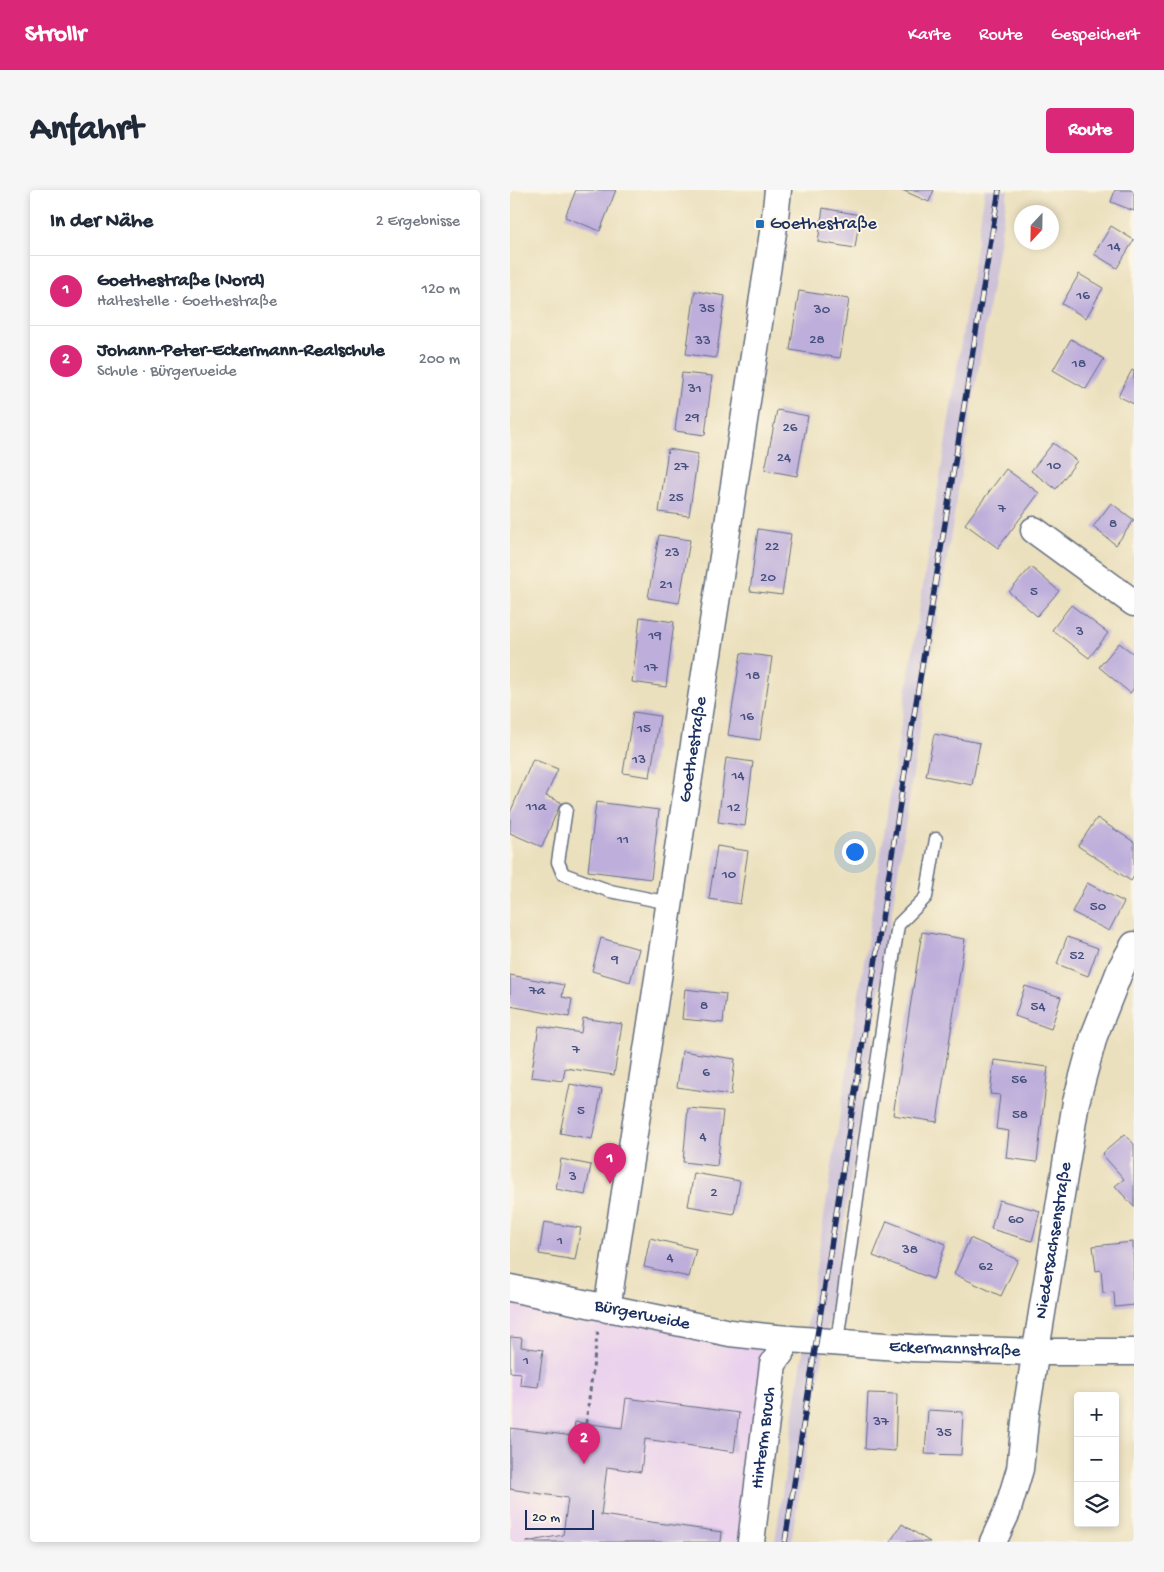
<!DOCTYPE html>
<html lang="de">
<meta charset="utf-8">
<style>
body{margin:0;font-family:"Gochi Hand",sans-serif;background:#f6f6f7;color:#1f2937}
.controls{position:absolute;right:15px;bottom:15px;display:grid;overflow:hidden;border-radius:5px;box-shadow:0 2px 8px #0003}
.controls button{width:45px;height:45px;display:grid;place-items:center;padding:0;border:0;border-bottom:1px solid #e0e1e3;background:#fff;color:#1f2937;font:25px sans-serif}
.compass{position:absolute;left:504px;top:15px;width:45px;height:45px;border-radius:50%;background:#fff;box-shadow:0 2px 8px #0003;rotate:202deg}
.scale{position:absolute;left:15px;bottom:12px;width:69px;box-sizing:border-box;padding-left:5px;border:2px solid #1b2f5e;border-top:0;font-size:14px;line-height:18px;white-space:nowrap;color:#1b2f5e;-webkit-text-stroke:4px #fcf5e5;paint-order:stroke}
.you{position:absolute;left:344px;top:661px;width:18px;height:18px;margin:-12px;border:4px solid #fff;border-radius:50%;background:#1a73e8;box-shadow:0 0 0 8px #1a73e833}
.badge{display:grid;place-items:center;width:32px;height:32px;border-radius:50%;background:#db2777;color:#fff;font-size:16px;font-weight:700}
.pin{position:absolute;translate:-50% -41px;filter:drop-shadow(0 1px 2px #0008)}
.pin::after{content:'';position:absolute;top:26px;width:18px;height:15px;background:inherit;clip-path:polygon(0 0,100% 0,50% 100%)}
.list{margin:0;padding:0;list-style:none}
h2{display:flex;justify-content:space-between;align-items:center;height:65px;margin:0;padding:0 20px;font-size:21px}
h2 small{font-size:16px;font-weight:400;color:#747a83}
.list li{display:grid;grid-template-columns:32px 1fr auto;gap:15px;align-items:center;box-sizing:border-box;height:70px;padding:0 20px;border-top:1px solid #e0e1e3}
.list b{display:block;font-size:19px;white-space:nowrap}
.list p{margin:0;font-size:16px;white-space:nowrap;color:#747a83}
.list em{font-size:16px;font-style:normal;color:#747a83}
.icon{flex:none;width:28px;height:28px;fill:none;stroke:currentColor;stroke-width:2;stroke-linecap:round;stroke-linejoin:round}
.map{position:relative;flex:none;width:624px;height:1352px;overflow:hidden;border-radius:5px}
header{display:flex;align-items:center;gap:30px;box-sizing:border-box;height:70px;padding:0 25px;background:#db2777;color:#fff}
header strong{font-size:24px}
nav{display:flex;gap:28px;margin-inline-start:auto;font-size:18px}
.intro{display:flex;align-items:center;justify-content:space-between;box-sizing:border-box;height:120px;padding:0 30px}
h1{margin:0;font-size:35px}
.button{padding:12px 22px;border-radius:5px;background:#db2777;color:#fff;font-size:18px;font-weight:700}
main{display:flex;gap:30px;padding:0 30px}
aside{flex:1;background:#fff;border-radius:5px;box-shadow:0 2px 8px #0003}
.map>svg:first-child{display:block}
.built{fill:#ead1ed}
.industrial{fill:#cabfd7}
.building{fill:#beaedb}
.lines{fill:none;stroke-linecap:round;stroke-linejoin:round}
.lane-casing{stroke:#646d7f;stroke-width:15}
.street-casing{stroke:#646d7f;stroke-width:29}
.path{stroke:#646d7f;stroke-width:3;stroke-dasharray:4 4;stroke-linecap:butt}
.lane{stroke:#fff;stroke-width:12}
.street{stroke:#fff;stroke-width:26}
.rail-casing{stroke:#1b2f5e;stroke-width:5.5}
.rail{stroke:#fcf5e5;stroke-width:4;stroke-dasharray:11;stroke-linecap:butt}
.poi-dot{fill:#1f6fb2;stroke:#fcf5e5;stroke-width:2}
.labels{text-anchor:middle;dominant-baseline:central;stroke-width:4;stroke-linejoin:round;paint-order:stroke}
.number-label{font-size:15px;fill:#444f7d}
.poi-label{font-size:18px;fill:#1b2f5e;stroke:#fcf5e5;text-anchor:start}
.street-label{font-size:18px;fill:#1b2f5e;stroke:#fcf5e5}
</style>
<header>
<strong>Strollr</strong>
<nav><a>Karte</a><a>Route</a><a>Gespeichert</a></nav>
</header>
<div class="intro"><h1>Anfahrt</h1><a class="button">Route</a></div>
<main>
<aside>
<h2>In der Nähe<small>2 Ergebnisse</small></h2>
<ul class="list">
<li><span class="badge">1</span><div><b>Goethestraße (Nord)</b><p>Haltestelle · Goethestraße</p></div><em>120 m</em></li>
<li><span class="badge">2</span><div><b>Johann-Peter-Eckermann-Realschule</b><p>Schule · Bürgerweide</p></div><em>200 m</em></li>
</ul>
</aside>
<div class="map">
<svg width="624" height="1352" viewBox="0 0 624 1352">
<rect width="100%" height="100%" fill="#fcf5e5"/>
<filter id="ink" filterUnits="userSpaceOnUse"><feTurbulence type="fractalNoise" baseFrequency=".02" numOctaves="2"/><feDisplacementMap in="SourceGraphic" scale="10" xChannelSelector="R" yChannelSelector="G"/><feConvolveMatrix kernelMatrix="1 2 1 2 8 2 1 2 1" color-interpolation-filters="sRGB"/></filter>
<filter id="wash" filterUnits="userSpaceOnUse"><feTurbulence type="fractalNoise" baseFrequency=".0096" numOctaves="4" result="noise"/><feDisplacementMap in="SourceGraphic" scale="20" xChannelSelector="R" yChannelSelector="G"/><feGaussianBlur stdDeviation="1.12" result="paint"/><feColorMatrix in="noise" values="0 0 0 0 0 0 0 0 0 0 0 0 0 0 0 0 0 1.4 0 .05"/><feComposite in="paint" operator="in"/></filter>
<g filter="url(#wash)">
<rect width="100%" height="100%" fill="#ebe0bd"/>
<polygon class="built" points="0,1098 266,1148 241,1352 0,1352"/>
<polygon class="industrial" points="475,0 498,0 424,447 319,1131 281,1352 265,1352 298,1129"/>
<g id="blocks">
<g class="building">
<polygon points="66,0 106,0 90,41 55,27"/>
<polygon points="392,0 424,0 419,12"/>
<polygon points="605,0 624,0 624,21 601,12"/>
<polygon points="313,18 350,25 345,58 308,52"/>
<polygon points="601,36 624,50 607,78 584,64"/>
<polygon points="569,84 593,98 576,128 552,114"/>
<polygon points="185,101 215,106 206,168 176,164"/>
<polygon points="289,101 339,109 330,168 280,160"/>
<polygon points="561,149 594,169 576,199 543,180"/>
<polygon points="622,180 624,181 624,214 608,206"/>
<polygon points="172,183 202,186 195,245 165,241"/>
<polygon points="267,220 298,226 287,286 255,280"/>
<polygon points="543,253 567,271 546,299 521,281"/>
<polygon points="158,259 188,264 179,326 149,322"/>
<polygon points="496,279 529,303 488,358 455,334"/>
<polygon points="601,313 624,330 606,355 583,337"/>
<polygon points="248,339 281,344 272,405 240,401"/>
<polygon points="149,345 180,350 169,413 138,408"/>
<polygon points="521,377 549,401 527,426 499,402"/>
<polygon points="561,415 598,443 579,468 542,440"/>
<polygon points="130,427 164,432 156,497 122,492"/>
<polygon points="609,453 624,464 624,498 620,503 589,477"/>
<polygon points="231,463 262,467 250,550 218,545"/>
<polygon points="123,522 150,526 140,587 113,583"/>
<polygon points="424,544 470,553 462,595 416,586"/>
<polygon points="216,568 243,572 235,636 208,632"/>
<polygon points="23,569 48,579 36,606 51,612 32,657 0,643 0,623"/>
<polygon points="86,612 149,620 141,689 78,681"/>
<polygon points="587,628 624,652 624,686 621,691 568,656"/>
<polygon points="207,656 238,661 230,714 199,709"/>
<polygon points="577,693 614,712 599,741 562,722"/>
<polygon points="412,742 455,749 427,932 383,925"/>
<polygon points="557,747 588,758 578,786 547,774"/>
<polygon points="91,748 129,759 120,792 82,781"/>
<polygon points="0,785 54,795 52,807 62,809 59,827 0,816"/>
<polygon points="515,796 551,807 541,839 505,826"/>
<polygon points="175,799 216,804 213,833 172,829"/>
<polygon points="73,828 112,834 104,885 55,878 53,891 21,887 29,836 71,843"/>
<polygon points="172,861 225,869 221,905 167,897"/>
<polygon points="484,870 538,877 527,972 496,968 499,941 486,939 490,905 480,904"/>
<polygon points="60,894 92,900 82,949 50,943"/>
<polygon points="178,918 213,921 207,976 173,972"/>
<polygon points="615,944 624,954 624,1017 605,996 614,989 592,964"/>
<polygon points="51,969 81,975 75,1005 46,999"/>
<polygon points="184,983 230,991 224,1024 178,1016"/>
<polygon points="489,1010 530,1021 522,1051 481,1039"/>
<polygon points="377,1031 436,1054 423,1089 363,1066"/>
<polygon points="34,1032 71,1038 65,1070 29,1064"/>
<polygon points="140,1048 186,1059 179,1087 134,1077"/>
<polygon points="460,1048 508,1070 491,1106 444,1084"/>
<polygon points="623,1052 624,1115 605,1117 604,1102 593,1103 591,1080 586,1081 583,1056"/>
<polygon points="0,1147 12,1148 11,1157 33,1160 28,1197 10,1195 11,1183 0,1182"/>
<polygon points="358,1203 387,1204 385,1261 355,1259"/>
<polygon points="116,1208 229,1223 224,1262 135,1249 131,1282 97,1277 91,1325 212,1342 211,1352 16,1352 53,1345 58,1308 0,1299 0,1238 63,1246 65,1232 112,1238"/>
<polygon points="418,1220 453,1222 451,1265 415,1264"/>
<polygon points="392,1334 420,1352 380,1352"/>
</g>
</g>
</g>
<g filter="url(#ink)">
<use href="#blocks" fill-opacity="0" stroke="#646d7f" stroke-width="1"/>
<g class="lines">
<defs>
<g id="lane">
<polyline points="56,619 48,672 53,684 100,701 159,713"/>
<polyline points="327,1152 355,951 388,735 416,707 426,649"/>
</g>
<g id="street">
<polyline points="524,340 624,413"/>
<path id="s1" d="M0,1098L220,1143L266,1148L402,1158L527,1162H624"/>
<path id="s2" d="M97,1119L264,36L268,0"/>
<path id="s3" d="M241,1352L263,1174L272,1161L266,1148"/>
<path id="s4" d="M483,1352L497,1322L510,1279L516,1222L566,912L584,846L611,778L624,755"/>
</g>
</defs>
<use href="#lane" class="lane-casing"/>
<use href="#street" class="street-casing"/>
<polyline class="path" points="76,1233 88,1139"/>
<use href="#lane" class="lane"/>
<use href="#street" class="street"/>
<defs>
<polyline id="rail" points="275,1352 395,581 489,0"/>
</defs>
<use href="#rail" class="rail-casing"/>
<use href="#rail" class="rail"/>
</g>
</g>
<rect class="poi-dot" x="245" y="29" width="10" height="10" rx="2.5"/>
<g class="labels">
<g class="number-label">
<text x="604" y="57">14</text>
<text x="573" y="106">16</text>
<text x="197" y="119">35</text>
<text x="312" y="120">30</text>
<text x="307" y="150">28</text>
<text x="193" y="151">33</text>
<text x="569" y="174">18</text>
<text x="185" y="199">31</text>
<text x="182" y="228">29</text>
<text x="280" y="238">26</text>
<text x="274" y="268">24</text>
<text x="544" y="276">10</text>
<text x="171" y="277">27</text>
<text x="166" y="308">25</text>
<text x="492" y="319">7</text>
<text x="603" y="334">8</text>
<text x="262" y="357">22</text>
<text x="162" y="363">23</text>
<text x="258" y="388">20</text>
<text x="156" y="395">21</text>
<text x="524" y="402">5</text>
<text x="570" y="442">3</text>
<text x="145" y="446">19</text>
<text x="141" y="478">17</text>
<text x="243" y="486">18</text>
<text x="237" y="527">16</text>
<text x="134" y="539">15</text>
<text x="129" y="570">13</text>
<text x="228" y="586">14</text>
<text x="26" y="617">11a</text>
<text x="224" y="618">12</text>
<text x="113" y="650">11</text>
<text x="219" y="685">10</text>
<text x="588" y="717">50</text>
<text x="567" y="766">52</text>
<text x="105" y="770">9</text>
<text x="27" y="801">7a</text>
<text x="194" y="816">8</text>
<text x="528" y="817">54</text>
<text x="66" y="860">7</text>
<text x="196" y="883">6</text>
<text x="509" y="890">56</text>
<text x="71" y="921">5</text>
<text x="510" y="925">58</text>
<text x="193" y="947">4</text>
<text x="63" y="987">3</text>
<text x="204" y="1003">2</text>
<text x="506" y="1030">60</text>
<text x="50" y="1051">1</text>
<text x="400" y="1060">38</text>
<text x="160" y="1068">4</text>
<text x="476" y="1077">62</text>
<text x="16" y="1171">1</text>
<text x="371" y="1232">37</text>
<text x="434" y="1243">35</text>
</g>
<g class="poi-label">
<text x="260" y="34">Goethestraße</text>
</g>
<g class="street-label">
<text stroke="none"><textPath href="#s2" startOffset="566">Goethestraße</textPath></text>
<text stroke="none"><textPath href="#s4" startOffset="309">Niedersachsenstraße</textPath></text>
<text stroke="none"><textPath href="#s1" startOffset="135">Bürgerweide</textPath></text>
<text stroke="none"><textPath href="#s1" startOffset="450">Eckermannstraße</textPath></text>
<text stroke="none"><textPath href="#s3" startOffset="105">Hinterm Bruch</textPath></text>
</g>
</g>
</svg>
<div class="controls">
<button>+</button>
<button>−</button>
<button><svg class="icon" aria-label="layers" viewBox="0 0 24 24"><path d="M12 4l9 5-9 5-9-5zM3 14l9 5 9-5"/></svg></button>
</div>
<svg class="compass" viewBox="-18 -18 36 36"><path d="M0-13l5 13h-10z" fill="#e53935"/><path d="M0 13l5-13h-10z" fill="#747a83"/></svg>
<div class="scale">20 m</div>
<div class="you"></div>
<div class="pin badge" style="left:100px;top:994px">1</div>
<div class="pin badge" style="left:74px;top:1274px">2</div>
</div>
</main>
